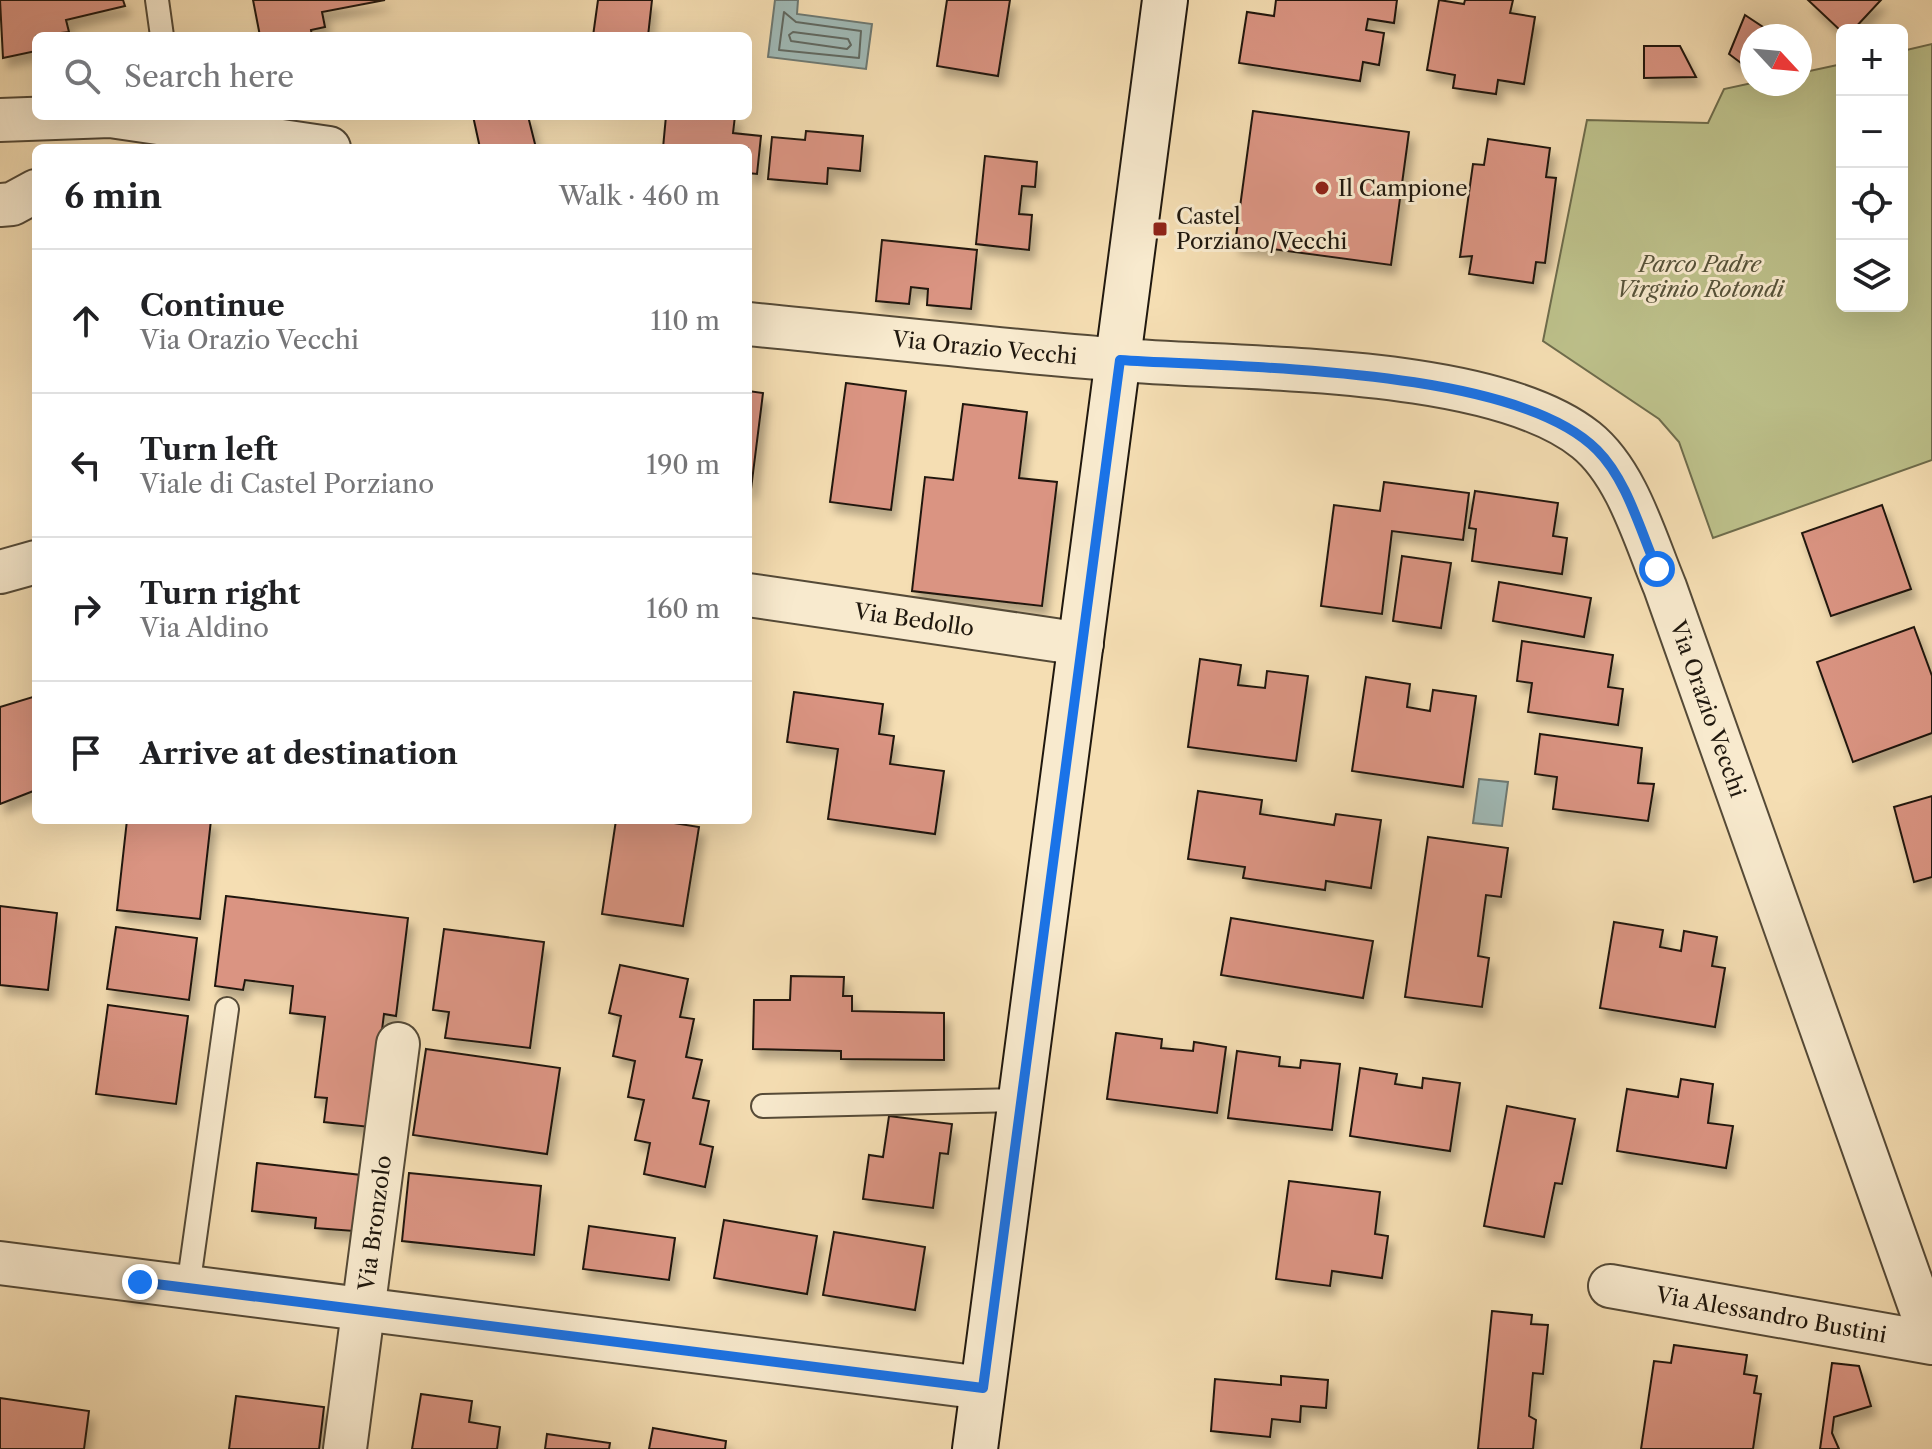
<!DOCTYPE html>
<meta charset="utf-8">
<style>
body{margin:0;font-family:"Libre Caslon Text",serif;background:#f2f2f2;color:#202124}
.controls{position:absolute;right:24px;top:24px;display:grid;overflow:hidden;border-radius:12px;box-shadow:0 8px 32px #0002}
.controls button{width:72px;height:72px;display:grid;place-items:center;padding:0;border:0;border-bottom:2px solid #e0e0e0;background:#fff;color:#202124;font:40px sans-serif}
.compass{position:absolute;left:1740px;top:24px;width:72px;height:72px;border-radius:50%;background:#fff;box-shadow:0 8px 32px #0002;rotate:116deg}
.stop{position:absolute;width:24px;height:24px;margin:-18px;border:6px solid #1a73e8;border-radius:50%;background:#fff}
.stop.end{background:#1a73e8;border-color:#fff;box-shadow:0 2px 8px #0008}
.list{margin:0;padding:0;list-style:none}
h2{display:flex;justify-content:space-between;align-items:center;height:104px;margin:0;padding:0 32px;font-size:34px}
h2 small{font-size:26px;font-weight:400;color:#757577}
.list li{display:grid;grid-template-columns:52px 1fr auto;gap:24px;align-items:center;box-sizing:border-box;height:144px;padding:0 32px;border-top:2px solid #e0e0e0}
.list b{display:block;font-size:30px;white-space:nowrap}
.list p{margin:0;font-size:26px;white-space:nowrap;color:#757577}
.list em{font-size:26px;font-style:normal;color:#757577}
.icon{flex:none;width:44px;height:44px;fill:none;stroke:currentColor;stroke-width:2;stroke-linecap:round;stroke-linejoin:round}
.map{position:relative;flex:none;width:1932px;height:1449px;overflow:hidden}
.search{position:absolute;background:#fff;box-shadow:0 8px 32px #0002;left:32px;top:32px;width:720px;height:88px;display:flex;align-items:center;gap:20px;box-sizing:border-box;padding:0 28px;border-radius:12px;color:#757577;font-size:30px}
.panel{position:absolute;background:#fff;box-shadow:0 8px 32px #0002;left:32px;top:144px;width:720px;height:680px;border-radius:12px}
.map>svg:first-child{display:block}
.green{fill:#bdc18b;stroke:#6e6c4c;stroke-width:2}
.water{fill:#a0bab7;stroke:#6d7973;stroke-width:2}
.lines{fill:none;stroke-linecap:round;stroke-linejoin:round}
.shore{stroke:#606962;stroke-width:2}
.building{fill:#da9482;stroke:#20180e;stroke-width:2;filter:url(#shadow)}
.lane-casing{stroke:#554a37;stroke-width:26}
.street-casing{stroke:#554a37;stroke-width:46}
.secondary-casing{stroke:#20180e;stroke-width:48}
.lane{stroke:#f8eace;stroke-width:22}
.street{stroke:#f8eace;stroke-width:42}
.secondary{stroke:#f8eace;stroke-width:44}
.route{stroke:#1a73e8;stroke-width:10}
.poi-dot{fill:#8f2418;stroke:#f8eace;stroke-width:3}
.labels{text-anchor:middle;dominant-baseline:central;stroke-width:6;stroke-linejoin:round;paint-order:stroke}
.poi-label{font-size:22px;fill:#20180e;stroke:#f8eace;text-anchor:start}
.park-label{font-size:22px;font-style:italic;fill:#57533a;stroke:#f8eace}
.street-label{font-size:22px;fill:#20180e;stroke:#f8eace}
</style>
<div class="map">
<svg width="1932" height="1449" viewBox="0 0 1932 1449">
<defs>
<filter id="shadow"><feDropShadow dx="5" dy="9" stdDeviation="4" flood-color="#0004"/></filter>
</defs>
<rect width="100%" height="100%" fill="#f5deb3"/>
<filter id="stains"><feTurbulence type="fractalNoise" baseFrequency=".0025" numOctaves="4"/><feColorMatrix values="0 0 0 0 .2 0 0 0 0 .09 0 0 0 0 .02 0 0 0 .5 -.17"/></filter>
<radialGradient id="worn" r=".72"><stop offset=".6" stop-color="#630" stop-opacity="0"/><stop offset="1" stop-color="#630" stop-opacity=".3"/></radialGradient>
<polygon class="green" points="1932,44 1932,460 1713,538 1679,442 1659,419 1543,341 1587,120 1708,123 1724,89 1752,83 1800,84 1800,73 1842,64 1842,306 1902,306 1902,51"/>
<g class="water">
<polygon points="775,0 798,0 797,14 872,24 866,69 768,57"/>
<polygon points="1479,779 1508,782 1502,826 1473,823"/>
</g>
<g class="lines">
<g class="shore">
<polygon points="784,12 796,22 861,31 859,58 779,50"/>
<polygon points="793,32 848,39 851,45 847,49 791,41 789,35"/>
</g>
</g>
<g class="building">
<polygon points="0,0 123,0 125,6 66,20 69,32 36,36 36,51 3,58"/>
<polygon points="253,0 385,0 322,12 325,27 311,30 312,36 260,36"/>
<polygon points="598,0 652,0 648,36 593,36"/>
<polygon points="947,0 1010,0 998,76 937,66"/>
<polygon points="1276,0 1397,0 1394,23 1368,19 1366,30 1384,33 1379,65 1363,62 1360,81 1239,63 1247,12 1274,16"/>
<polygon points="1439,0 1464,4 1465,0 1513,0 1510,13 1535,17 1524,84 1498,80 1496,94 1453,88 1455,75 1427,70"/>
<polygon points="1808,0 1881,0 1853,30 1842,32"/>
<polygon points="1745,15 1772,33 1752,36 1752,53 1741,63 1729,54"/>
<polygon points="1644,46 1680,46 1696,77 1644,78"/>
<polygon points="1253,111 1409,132 1391,265 1235,244"/>
<polygon points="473,116 528,116 536,148 480,148"/>
<polygon points="666,116 735,116 733,133 761,136 757,174 748,173 748,148 663,148"/>
<polygon points="806,131 863,136 860,171 828,168 827,184 768,179 772,137 805,140"/>
<polygon points="1488,139 1550,148 1546,177 1556,178 1545,263 1536,262 1533,283 1469,274 1472,256 1460,257 1473,164 1484,165"/>
<polygon points="985,156 1037,162 1035,187 1022,186 1019,214 1032,215 1029,250 976,244"/>
<polygon points="882,240 977,250 971,309 927,305 928,289 911,287 909,304 876,301"/>
<polygon points="846,383 906,391 891,510 830,502"/>
<polygon points="748,391 763,393 751,489 748,489"/>
<polygon points="963,404 1027,412 1019,478 1057,482 1042,606 912,591 925,477 953,480"/>
<polygon points="1384,482 1469,493 1463,540 1392,531 1382,614 1321,606 1334,505 1380,511"/>
<polygon points="1475,491 1558,503 1553,536 1567,538 1562,574 1472,561 1476,529 1469,528"/>
<polygon points="1882,505 1911,589 1831,616 1802,533"/>
<polygon points="1402,556 1451,563 1441,628 1393,621"/>
<polygon points="1499,582 1591,598 1584,637 1493,621"/>
<polygon points="1914,627 1932,676 1932,733 1853,762 1817,662"/>
<polygon points="1522,641 1613,655 1608,687 1623,689 1618,725 1528,712 1532,683 1517,681"/>
<polygon points="1200,659 1241,665 1238,685 1265,688 1267,671 1308,676 1296,761 1188,747"/>
<polygon points="1366,677 1410,684 1407,707 1430,711 1433,690 1476,696 1463,787 1352,771"/>
<polygon points="794,692 883,704 879,734 894,736 890,764 944,771 935,834 828,819 838,749 787,742"/>
<polygon points="36,696 36,790 0,804 0,707"/>
<polygon points="1540,734 1642,748 1638,783 1654,784 1648,821 1553,809 1557,777 1535,774"/>
<polygon points="1198,791 1262,800 1260,814 1334,825 1336,814 1381,820 1371,888 1326,881 1325,890 1243,878 1245,867 1188,859"/>
<polygon points="1932,796 1932,877 1914,882 1894,807"/>
<polygon points="127,820 211,820 200,919 117,910"/>
<polygon points="616,820 655,820 699,827 683,926 602,914"/>
<polygon points="1428,837 1508,848 1501,897 1486,895 1478,956 1489,958 1482,1007 1405,997"/>
<polygon points="226,896 408,918 396,1016 384,1014 370,1127 324,1122 327,1098 315,1097 325,1017 290,1013 293,986 245,980 243,990 215,986"/>
<polygon points="0,906 57,913 48,990 0,985"/>
<polygon points="1231,918 1373,941 1363,998 1221,975"/>
<polygon points="1614,922 1663,930 1660,947 1681,951 1684,931 1717,937 1712,966 1725,968 1715,1027 1600,1008"/>
<polygon points="116,927 197,938 189,1000 107,989"/>
<polygon points="444,929 544,942 530,1048 445,1038 449,1012 433,1010"/>
<polygon points="620,965 688,979 680,1017 694,1019 686,1057 702,1060 693,1098 709,1101 700,1144 713,1147 705,1187 644,1174 650,1143 635,1140 644,1100 628,1097 635,1061 613,1056 621,1016 609,1013"/>
<polygon points="791,976 844,977 843,996 852,996 852,1011 944,1013 944,1060 841,1059 841,1051 753,1049 754,1000 790,1000"/>
<polygon points="108,1005 188,1016 176,1104 96,1094"/>
<polygon points="1116,1033 1162,1039 1161,1048 1193,1051 1194,1042 1226,1047 1217,1113 1107,1099"/>
<polygon points="426,1049 560,1068 547,1154 413,1135"/>
<polygon points="1237,1051 1280,1057 1279,1066 1300,1068 1301,1060 1340,1064 1332,1130 1228,1118"/>
<polygon points="1360,1068 1397,1074 1395,1084 1422,1088 1423,1078 1460,1083 1450,1151 1350,1136"/>
<polygon points="1681,1079 1713,1084 1708,1123 1733,1126 1726,1168 1617,1151 1627,1089 1678,1097"/>
<polygon points="1507,1106 1575,1119 1562,1184 1555,1183 1544,1237 1484,1226"/>
<polygon points="889,1116 952,1124 948,1154 940,1153 933,1208 863,1199 869,1155 883,1157"/>
<polygon points="257,1163 361,1175 354,1231 315,1228 316,1218 252,1211"/>
<polygon points="409,1173 541,1186 534,1255 402,1241"/>
<polygon points="1289,1181 1380,1192 1375,1234 1388,1236 1382,1278 1332,1271 1330,1286 1276,1279"/>
<polygon points="724,1220 817,1236 807,1294 714,1278"/>
<polygon points="589,1226 675,1238 669,1280 583,1269"/>
<polygon points="834,1232 925,1247 915,1310 823,1295"/>
<polygon points="1492,1311 1532,1315 1531,1324 1548,1325 1543,1374 1533,1373 1529,1416 1536,1420 1533,1449 1478,1449"/>
<polygon points="1674,1345 1747,1355 1744,1374 1757,1376 1754,1393 1761,1394 1753,1449 1641,1449 1654,1361 1671,1363"/>
<polygon points="1832,1363 1859,1366 1871,1406 1834,1417 1832,1433 1839,1449 1820,1449"/>
<polygon points="1281,1376 1328,1380 1326,1408 1301,1406 1300,1422 1272,1419 1270,1437 1211,1431 1215,1379 1281,1385"/>
<polygon points="421,1394 472,1401 469,1422 500,1427 497,1449 412,1449"/>
<polygon points="236,1396 324,1407 319,1449 229,1449"/>
<polygon points="0,1398 89,1411 84,1449 0,1449"/>
<polygon points="653,1428 726,1441 725,1449 649,1449"/>
<polygon points="547,1434 610,1443 609,1449 545,1449"/>
</g>
<g class="lines">
<defs>
<g id="lane">
<polyline points="157,0 162,36"/>
<polyline points="763,1106 1021,1100"/>
<polyline points="188,1288 227,1009"/>
</g>
<g id="street">
<polyline points="0,120 110,116 329,148"/>
<polyline points="0,205 12,204 36,191"/>
<path id="s1" d="M748,324C872,336 996,350 1121,360C1242,370 1491,364 1586,440C1627,473 1645,539 1665,587L1932,1341"/>
<polyline points="0,572 36,562"/>
<path id="s2" d="M748,595L1082,644"/>
<polyline points="0,1263 983,1388"/>
<path id="s3" d="M1610,1286L1932,1343"/>
<path id="s4" d="M345,1449L398,1044"/>
</g>
<polyline id="secondary" points="975,1449 1165,0"/>
</defs>
<use href="#lane" class="lane-casing"/>
<use href="#street" class="street-casing"/>
<use href="#secondary" class="secondary-casing"/>
<use href="#lane" class="lane"/>
<use href="#street" class="street"/>
<use href="#secondary" class="secondary"/>
</g>
<g class="lines">
<path class="route" d="M140,1282L983,1388L1120,360C1237,368 1514,366 1597,450C1627,480 1640,530 1657,569"/>
</g>
<g class="poi-dot">
<circle cx="1322" cy="188" r="8"/>
<rect x="1152" y="221" width="16" height="16" rx="4"/>
</g>
<g class="labels">
<g class="poi-label">
<text x="1338" y="188">Il Campione</text>
<text x="1176" y="216">Castel<tspan x="1176" dy="25">Porziano/Vecchi</tspan></text>
</g>
<g class="park-label">
<text x="1700" y="264">Parco Padre<tspan x="1700" dy="25">Virginio Rotondi</tspan></text>
</g>
<g class="street-label">
<text stroke="none"><textPath href="#s1" startOffset="238">Via Orazio Vecchi</textPath></text>
<text stroke="none"><textPath href="#s2" startOffset="168">Via Bedollo</textPath></text>
<text stroke="none"><textPath href="#s1" startOffset="1150">Via Orazio Vecchi</textPath></text>
<text stroke="none"><textPath href="#s4" startOffset="228">Via Bronzolo</textPath></text>
<text stroke="none"><textPath href="#s3" startOffset="164">Via Alessandro Bustini</textPath></text>
</g>
</g>
<rect width="100%" height="100%" filter="url(#stains)"/>
<rect width="100%" height="100%" fill="url(#worn)"/>
</svg>
<div class="controls">
<button>+</button>
<button>−</button>
<button><svg class="icon" aria-label="locate" viewBox="0 0 24 24"><circle cx="12" cy="12" r="6"/><path d="M12 2v4M12 18v4M2 12h4M18 12h4"/></svg></button>
<button><svg class="icon" aria-label="layers" viewBox="0 0 24 24"><path d="M12 4l9 5-9 5-9-5zM3 14l9 5 9-5"/></svg></button>
</div>
<svg class="compass" viewBox="-18 -18 36 36"><path d="M0-13l5 13h-10z" fill="#e53935"/><path d="M0 13l5-13h-10z" fill="#757577"/></svg>
<div class="stop" style="left:1657px;top:569px"></div>
<div class="stop end" style="left:140px;top:1282px"></div>
<div class="search"><svg class="icon" aria-label="search" viewBox="0 0 24 24"><circle cx="10" cy="10" r="6"/><path d="M15 15l6 6"/></svg>Search here</div>
<section class="panel">
<h2>6 min<small>Walk · 460 m</small></h2>
<ul class="list">
<li><svg class="icon" aria-label="ahead" viewBox="0 0 24 24"><path d="M12 20V5M6 11l6-6 6 6"/></svg><div><b>Continue</b><p>Via Orazio Vecchi</p></div><em>110 m</em></li>
<li><svg class="icon" aria-label="left" viewBox="0 0 24 24"><path d="M17 20v-9H6M10 6l-5 5 5 5"/></svg><div><b>Turn left</b><p>Viale di Castel Porziano</p></div><em>190 m</em></li>
<li><svg class="icon" aria-label="right" viewBox="0 0 24 24"><path d="M7 20v-9h11M14 6l5 5-5 5"/></svg><div><b>Turn right</b><p>Via Aldino</p></div><em>160 m</em></li>
<li><svg class="icon" aria-label="arrive" viewBox="0 0 24 24"><path d="M6 21V4h12l-3 4 3 4H6"/></svg><div><b>Arrive at destination</b></div></li>
</ul>
</section>
</div>
